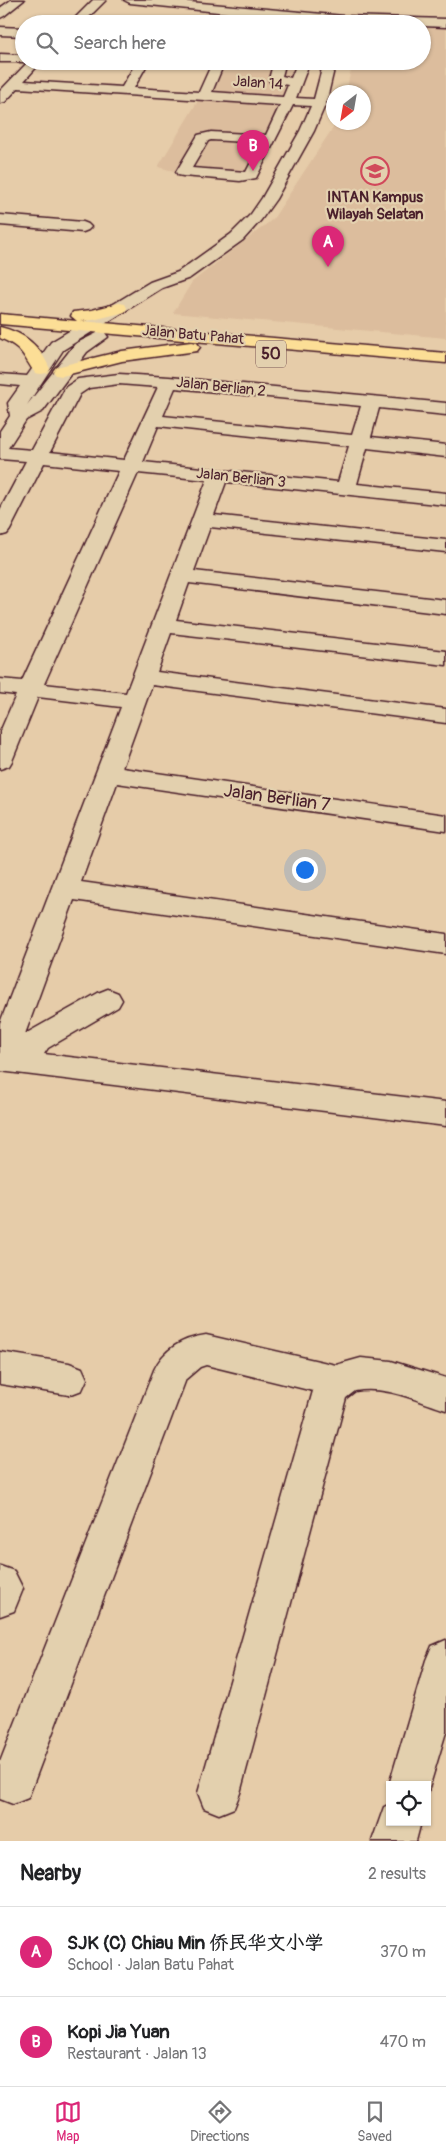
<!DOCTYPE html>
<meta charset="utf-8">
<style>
body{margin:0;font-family:Pangolin,"LXGW WenKai TC",sans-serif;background:#f2f2f2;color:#202124}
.controls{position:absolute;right:15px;bottom:15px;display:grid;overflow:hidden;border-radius:0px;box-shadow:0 1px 4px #0004}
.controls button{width:45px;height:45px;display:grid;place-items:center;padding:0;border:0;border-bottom:1px solid #e0e0e0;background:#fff;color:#202124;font:25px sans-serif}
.compass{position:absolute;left:326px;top:85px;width:45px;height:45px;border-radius:50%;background:#fff;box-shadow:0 1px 4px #0004;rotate:211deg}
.you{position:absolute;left:304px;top:869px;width:18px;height:18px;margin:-12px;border:4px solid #fff;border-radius:50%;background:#1a73e8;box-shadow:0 0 0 8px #1a73e833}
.badge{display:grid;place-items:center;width:32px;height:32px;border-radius:50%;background:#db2777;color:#fff;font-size:16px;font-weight:700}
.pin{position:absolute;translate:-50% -41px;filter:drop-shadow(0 1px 2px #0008)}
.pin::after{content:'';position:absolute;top:26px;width:18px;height:15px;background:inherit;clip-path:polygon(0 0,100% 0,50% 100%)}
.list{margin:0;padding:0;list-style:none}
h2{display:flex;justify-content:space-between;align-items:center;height:65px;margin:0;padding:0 20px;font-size:21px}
h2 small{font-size:16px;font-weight:400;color:#757577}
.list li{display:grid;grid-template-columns:32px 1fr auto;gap:15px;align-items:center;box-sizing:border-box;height:90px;padding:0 20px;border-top:1px solid #e0e0e0}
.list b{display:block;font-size:19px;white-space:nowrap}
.list p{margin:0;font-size:16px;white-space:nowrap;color:#757577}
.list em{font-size:16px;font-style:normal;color:#757577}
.icon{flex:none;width:28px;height:28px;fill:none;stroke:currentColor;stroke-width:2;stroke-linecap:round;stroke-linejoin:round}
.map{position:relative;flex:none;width:446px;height:1841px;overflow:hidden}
.search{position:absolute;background:#fff;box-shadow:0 1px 4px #0004;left:15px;right:15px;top:15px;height:55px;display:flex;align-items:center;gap:12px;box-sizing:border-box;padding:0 18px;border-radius:28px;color:#757577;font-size:19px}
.sheet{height:245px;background:#fff}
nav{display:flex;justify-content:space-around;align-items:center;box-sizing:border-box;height:70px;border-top:1px solid #e0e0e0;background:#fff;font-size:14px;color:#757577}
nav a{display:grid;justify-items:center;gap:2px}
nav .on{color:#db2777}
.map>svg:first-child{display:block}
.built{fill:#dcbd9d}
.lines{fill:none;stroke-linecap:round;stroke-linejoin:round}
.minor-casing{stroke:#4a1f2b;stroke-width:3}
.highway-casing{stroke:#4a1f2b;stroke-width:3}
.minor{fill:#e3d0ae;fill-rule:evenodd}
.highway{fill:#fcde96;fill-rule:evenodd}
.labels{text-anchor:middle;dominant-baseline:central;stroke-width:4.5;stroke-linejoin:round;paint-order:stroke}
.far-street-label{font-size:15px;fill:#4a1f2b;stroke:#e3d0ae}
.far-poi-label{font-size:15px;font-weight:bold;fill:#4a1f2b;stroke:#e3d0ae}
.shield{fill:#e3d0ae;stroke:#785452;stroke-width:1}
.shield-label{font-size:16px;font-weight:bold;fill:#4a1f2b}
.street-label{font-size:18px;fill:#4a1f2b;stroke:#e3d0ae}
</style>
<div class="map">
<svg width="446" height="1841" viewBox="0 0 446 1841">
<rect width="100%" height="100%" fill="#e6cca9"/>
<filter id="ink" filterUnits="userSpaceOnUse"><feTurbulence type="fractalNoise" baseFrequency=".02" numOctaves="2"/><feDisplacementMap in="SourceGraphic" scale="10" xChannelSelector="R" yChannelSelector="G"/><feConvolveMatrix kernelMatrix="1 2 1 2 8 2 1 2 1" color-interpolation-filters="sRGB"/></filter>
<g filter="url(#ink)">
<g class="built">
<polygon points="236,14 299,19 317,24 232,24"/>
<polygon points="422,26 446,27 446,338 173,313 192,282 273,219 336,123 364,122 364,92 346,92 353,61 422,61"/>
<polygon points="216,61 309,61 303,79 256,175 185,174 158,167 202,94"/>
</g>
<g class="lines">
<defs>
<g id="minor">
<polygon points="11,0 24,0 4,16 0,18 0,8"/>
<polygon points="93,0 106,0 82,24 69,24"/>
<polygon points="124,0 167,0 344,16 446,19 446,27 422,26 422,24 334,24 130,3"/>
<polygon points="0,27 24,28 24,36 0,35"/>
<path d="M0,54L24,55V61H42L24,81L122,87L137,61H149L134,88L199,92L213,61H225L212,92L283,97L288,85L270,82L269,79L274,61H286L282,76L291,78L298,61H310L296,98L314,99L324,61H336L326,103L314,131L276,199L261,220L243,240L190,278L162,288L63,350L27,405L75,344L99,332L105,333L108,337L87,352L43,411L26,420L8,448L32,450L66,387L78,379L119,374L169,377L446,403V415L379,408L371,437L446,445V457L367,448L357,484L446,493V505L226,482L214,515L446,540V552L210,527L194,571L446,600V614L189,583L176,620L446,651V665L171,633L157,672L446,709V723L152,685L122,768L446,815V831L117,783L81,882L446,934V954L74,900L25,1034L98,993L108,989L118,993L122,1000L118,1007L48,1048L44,1054L446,1102V1126L0,1071V1023L121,707L38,697L12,761L9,766L0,769V732L16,695L0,693V679L22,681L119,471L44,463L10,530L7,534L0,536V510L26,461L0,459V431L10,416L8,403L20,386L0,384V374L27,376L51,342L150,282L178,272L231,234L251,214L262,198L300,131L311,106L293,105L256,178L240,181L183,176L178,175L176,172L198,135L211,132L266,135L280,105L18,88L5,102L0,103V91L28,62H0ZM211,140L261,143L246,172L192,168L208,141ZM119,384L158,387L124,460L50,452L80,394L89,388ZM175,388L361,406L352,435L163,416ZM158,426L349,446L338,482L143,462ZM138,473L207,480L126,693L44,684Z"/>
<polygon points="0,215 83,222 88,224 91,227 88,230 83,232 0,225"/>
<path d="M206,1335L336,1365L361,1358L391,1361L446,1378V1410C418,1401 385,1385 355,1391L346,1398L240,1793L234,1808L219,1814L204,1808L198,1793L313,1391L206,1365L200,1367L186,1379L28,1798L13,1804L0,1799V1762L154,1370C164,1349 183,1338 206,1335Z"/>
<polygon points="0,1352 69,1363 82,1368 87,1379 82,1390 69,1395 0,1384"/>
<polygon points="0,1566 14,1571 23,1589 14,1611 0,1616"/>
<polygon points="446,1640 446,1732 427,1795 427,1785 390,1785 390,1787 389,1785 426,1660 432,1646"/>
<polygon points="390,1804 390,1822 421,1822 416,1841 372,1841 384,1807"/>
</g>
<g id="highway">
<polygon points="119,303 125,304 127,308 125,312 93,320 81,321 446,353 446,363 0,324 0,314 77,321 71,316 73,312 92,310"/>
<path d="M0,327C25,333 40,346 50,369L47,373L41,374L35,373C21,353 24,349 0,338Z"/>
<polygon points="191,342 197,343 200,347 197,351 122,361 62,376 56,375 53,371 56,367 122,351"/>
</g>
</defs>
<use href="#minor" class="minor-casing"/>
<use href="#highway" class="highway-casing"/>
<use href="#minor" class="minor"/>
<use href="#highway" class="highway"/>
</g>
</g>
<defs>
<symbol id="university-ring" viewBox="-11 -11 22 22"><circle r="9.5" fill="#e3d0ae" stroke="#d1495b" stroke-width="1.5"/><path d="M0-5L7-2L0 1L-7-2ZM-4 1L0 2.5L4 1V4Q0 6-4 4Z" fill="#d1495b"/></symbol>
</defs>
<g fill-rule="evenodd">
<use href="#university-ring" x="359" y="155" width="32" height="32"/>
</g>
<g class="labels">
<g class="far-street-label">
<text transform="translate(258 83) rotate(4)">Jalan 14</text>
<text transform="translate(193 335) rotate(5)">Jalan Batu Pahat</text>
<text transform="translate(221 387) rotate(6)">Jalan Berlian 2</text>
<text transform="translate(241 478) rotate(6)">Jalan Berlian 3</text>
</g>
<g class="far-poi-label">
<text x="375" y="197">INTAN Kampus<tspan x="375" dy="17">Wilayah Selatan</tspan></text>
</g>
<rect class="shield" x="256" y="340.5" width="30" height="27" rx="4"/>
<g class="shield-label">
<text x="271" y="354">50</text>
</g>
<g class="street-label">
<text transform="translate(277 798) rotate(8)">Jalan Berlian 7</text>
</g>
</g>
</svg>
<div class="controls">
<button><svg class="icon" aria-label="locate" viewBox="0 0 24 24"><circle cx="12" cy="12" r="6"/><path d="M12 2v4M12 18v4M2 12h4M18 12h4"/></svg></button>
</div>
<svg class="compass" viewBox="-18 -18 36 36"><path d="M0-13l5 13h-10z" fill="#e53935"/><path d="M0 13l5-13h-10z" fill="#757577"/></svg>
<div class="you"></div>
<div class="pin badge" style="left:328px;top:267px">A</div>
<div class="pin badge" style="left:253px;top:171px">B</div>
<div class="search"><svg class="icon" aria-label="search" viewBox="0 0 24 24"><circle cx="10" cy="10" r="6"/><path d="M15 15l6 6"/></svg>Search here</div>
</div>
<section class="sheet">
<h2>Nearby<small>2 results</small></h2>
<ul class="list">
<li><span class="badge">A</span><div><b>SJK (C) Chiau Min 侨民华文小学</b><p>School · Jalan Batu Pahat</p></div><em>370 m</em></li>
<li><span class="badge">B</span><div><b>Kopi Jia Yuan</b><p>Restaurant · Jalan 13</p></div><em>470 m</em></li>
</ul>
</section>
<nav>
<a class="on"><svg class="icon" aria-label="map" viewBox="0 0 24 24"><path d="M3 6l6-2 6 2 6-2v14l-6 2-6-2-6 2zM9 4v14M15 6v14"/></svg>Map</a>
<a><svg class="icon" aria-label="directions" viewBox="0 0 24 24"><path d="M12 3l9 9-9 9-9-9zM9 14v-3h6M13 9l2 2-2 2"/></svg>Directions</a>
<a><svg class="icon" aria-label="saved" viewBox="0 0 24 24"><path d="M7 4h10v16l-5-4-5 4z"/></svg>Saved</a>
</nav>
